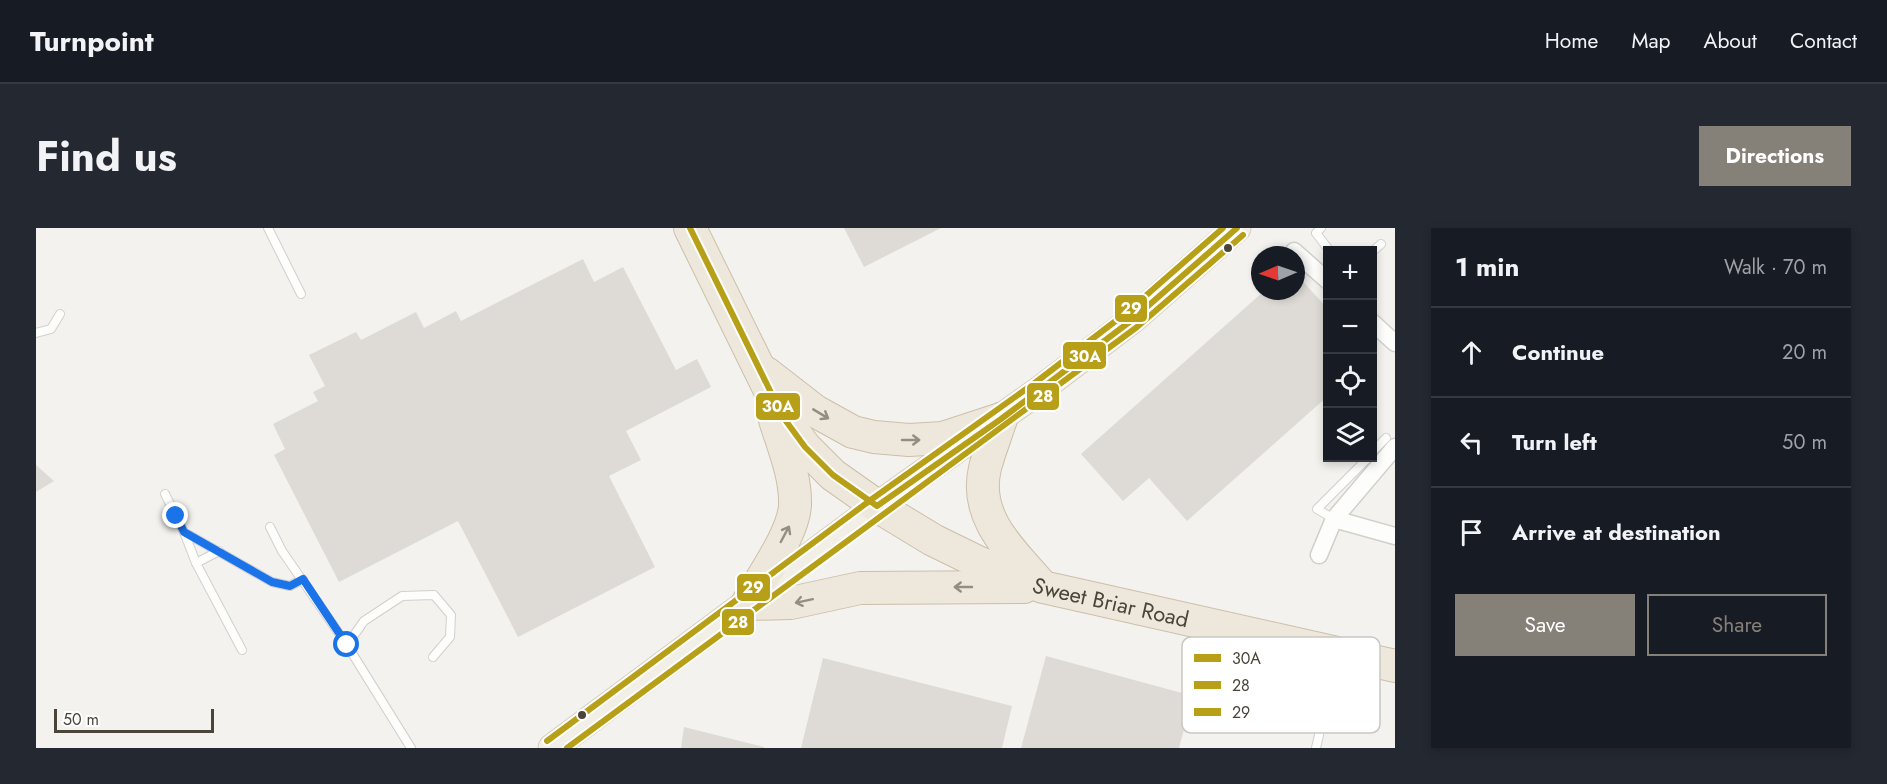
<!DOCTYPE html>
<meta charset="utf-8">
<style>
body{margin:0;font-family:Jost,sans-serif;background:#242831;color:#f1f3f6}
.controls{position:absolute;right:18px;top:18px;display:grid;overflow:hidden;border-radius:0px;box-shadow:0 3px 9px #0003}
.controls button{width:54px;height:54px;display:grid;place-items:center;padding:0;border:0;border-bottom:2px solid #363941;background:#171b24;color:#f1f3f6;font:30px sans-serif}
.compass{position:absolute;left:1215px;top:18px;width:54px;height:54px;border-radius:50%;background:#171b24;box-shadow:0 3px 9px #0003;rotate:268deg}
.scale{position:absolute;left:18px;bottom:15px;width:160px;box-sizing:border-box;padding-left:6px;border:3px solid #4b4439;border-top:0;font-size:16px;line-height:21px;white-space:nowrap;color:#4b4439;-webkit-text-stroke:4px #fff;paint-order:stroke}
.stop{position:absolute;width:18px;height:18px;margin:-14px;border:4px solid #1a73e8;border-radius:50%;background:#fff}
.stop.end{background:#1a73e8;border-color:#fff;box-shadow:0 2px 6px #0008}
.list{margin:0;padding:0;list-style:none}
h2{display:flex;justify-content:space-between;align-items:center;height:78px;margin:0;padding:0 24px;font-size:26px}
h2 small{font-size:20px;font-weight:400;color:#9ea1a6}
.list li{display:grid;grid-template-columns:39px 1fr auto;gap:18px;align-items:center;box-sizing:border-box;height:90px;padding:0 24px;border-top:2px solid #363941}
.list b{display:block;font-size:22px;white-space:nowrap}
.list em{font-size:20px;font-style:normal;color:#9ea1a6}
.actions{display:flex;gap:12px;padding:18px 24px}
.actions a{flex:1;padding:14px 0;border:2px solid #868178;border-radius:0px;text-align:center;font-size:21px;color:#868178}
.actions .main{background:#868178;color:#fff}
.icon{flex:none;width:33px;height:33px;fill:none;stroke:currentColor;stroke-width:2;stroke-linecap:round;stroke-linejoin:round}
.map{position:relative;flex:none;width:1359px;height:520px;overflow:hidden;border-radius:0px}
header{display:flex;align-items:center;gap:36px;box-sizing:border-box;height:84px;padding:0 30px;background:#171b24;border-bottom:2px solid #363941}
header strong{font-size:28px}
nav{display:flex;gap:33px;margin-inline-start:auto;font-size:21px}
.intro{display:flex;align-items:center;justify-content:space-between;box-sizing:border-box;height:144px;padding:0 36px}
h1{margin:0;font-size:42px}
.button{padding:15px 27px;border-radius:0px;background:#868178;color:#fff;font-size:21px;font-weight:700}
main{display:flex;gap:36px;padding:0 36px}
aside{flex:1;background:#171b24;border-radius:0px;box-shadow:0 3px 9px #0003}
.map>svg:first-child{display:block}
.building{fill:#dedbd6}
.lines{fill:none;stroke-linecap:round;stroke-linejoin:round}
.lane-casing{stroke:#d2d0cb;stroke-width:10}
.street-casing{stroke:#d2d0cb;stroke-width:19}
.primary-casing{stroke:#d6cebb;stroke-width:29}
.highway-casing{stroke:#ccbfa9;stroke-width:34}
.lane{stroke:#fdfdfc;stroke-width:8}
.street{stroke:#fdfdfc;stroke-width:16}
.primary{stroke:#f2efe6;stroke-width:27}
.highway{stroke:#ede8db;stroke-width:32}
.bus-1-casing{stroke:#fff;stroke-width:10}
.bus-2-casing{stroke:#fff;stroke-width:10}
.bus-3-casing{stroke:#fff;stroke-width:10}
.bus-1{stroke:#b7a017;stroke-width:6}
.bus-2{stroke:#b7a017;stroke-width:6}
.bus-3{stroke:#b7a017;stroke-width:6}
.oneway{stroke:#948e82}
.route{stroke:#1a73e8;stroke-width:8}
.bus-dot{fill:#4b4439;stroke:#fff;stroke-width:2}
.labels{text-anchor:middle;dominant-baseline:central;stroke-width:4.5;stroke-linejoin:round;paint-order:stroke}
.street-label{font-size:22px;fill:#4b4439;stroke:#fff}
.key{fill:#fff;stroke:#c9c7c4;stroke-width:1.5}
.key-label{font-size:16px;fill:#4b4439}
.line-badge{stroke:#fff;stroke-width:2}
.badge-label{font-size:16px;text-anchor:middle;font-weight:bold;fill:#fff}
</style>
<header>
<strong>Turnpoint</strong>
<nav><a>Home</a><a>Map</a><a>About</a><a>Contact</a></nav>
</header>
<div class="intro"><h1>Find us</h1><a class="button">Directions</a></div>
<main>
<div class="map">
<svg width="1359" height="520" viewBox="0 0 1359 520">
<rect width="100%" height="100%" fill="#f4f2ee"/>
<g class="building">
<polygon points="808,0 905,0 828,39"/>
<polygon points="547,31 558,54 587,39 640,142 661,131 675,159 590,203 605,232 573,248 619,339 482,409 422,293 303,354 238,227 249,221 237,196 282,173 277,164 289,158 273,127 320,104 325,112 380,84 388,100 420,83 425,93"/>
<polygon points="1260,46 1292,81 1292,168 1151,293 1113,250 1087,273 1045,226 1228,63 1260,63"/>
<polygon points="0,237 18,253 0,264"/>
<polygon points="1010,428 1157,468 1143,520 985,520"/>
<polygon points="787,430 976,478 966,520 765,520"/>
<polygon points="648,499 728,519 728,520 645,520"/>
</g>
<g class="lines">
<defs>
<g id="lane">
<polyline points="232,0 265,66"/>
<polyline points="1285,0 1280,5 1293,22"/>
<polyline points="1336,24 1345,16"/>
<polyline points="0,105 15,101 24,86"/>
<polyline points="1336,224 1350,210"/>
<polyline points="129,266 148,304 236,354 254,358 267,351"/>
<polyline points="1298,291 1281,281 1332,230"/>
<polyline points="234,299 246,323 311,417 375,520"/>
<polyline points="148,304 160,335 206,422"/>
<polyline points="160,335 183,323"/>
<polyline points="311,417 328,393 366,368 398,367 415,387 414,409 397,429"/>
<polyline points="1280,520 1301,430"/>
</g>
<g id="street">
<polyline points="1258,23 1292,53"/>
<polyline points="1336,94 1359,115"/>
<polyline points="1298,291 1359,308"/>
<polyline points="1283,327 1298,291 1359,219"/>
</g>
<polyline id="primary" points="516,520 841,278 1005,161 1096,92 1201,0"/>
<g id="highway">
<path id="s1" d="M654,0L747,189L769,219L797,247L841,278L897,312L944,335L1007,359L1359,438"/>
<polyline points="730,145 779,183 817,204 838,209 873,212 907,210 965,191"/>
<path d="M965,191C960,207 953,224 949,240C937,290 976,323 1005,357"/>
<path d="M739,192C747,218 760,248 759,277C758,305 725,350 711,376L755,375L824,360L988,359"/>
</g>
</defs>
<use href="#lane" class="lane-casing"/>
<use href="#street" class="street-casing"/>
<use href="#primary" class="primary-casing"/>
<use href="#highway" class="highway-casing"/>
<use href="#lane" class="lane"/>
<use href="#street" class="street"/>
<use href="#primary" class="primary"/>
<use href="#highway" class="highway"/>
<defs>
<polyline id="bus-1" points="654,0 747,189 769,219 797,247 841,278 965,191 1096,92 1201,0"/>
<polyline id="bus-2" points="531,520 1101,99 1207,7"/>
<polyline id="bus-3" points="511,513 836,271 1000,154 1090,85 1187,0"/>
</defs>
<use href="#bus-1" class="bus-1-casing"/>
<use href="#bus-2" class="bus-2-casing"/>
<use href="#bus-3" class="bus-3-casing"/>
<use href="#bus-1" class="bus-1"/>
<use href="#bus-2" class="bus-2"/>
<use href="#bus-3" class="bus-3"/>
</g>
<defs><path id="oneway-shaft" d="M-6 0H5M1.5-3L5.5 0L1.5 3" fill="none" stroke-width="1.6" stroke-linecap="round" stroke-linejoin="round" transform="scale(1.5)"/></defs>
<g class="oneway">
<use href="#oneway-shaft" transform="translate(785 186) rotate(31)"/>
<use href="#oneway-shaft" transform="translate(875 212)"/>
<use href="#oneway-shaft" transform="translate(749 306) rotate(-62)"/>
<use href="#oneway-shaft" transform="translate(927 359) rotate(-180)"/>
<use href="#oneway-shaft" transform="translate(768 373) rotate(168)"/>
</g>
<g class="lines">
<polyline class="route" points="140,288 148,304 236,354 254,358 267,351 311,417"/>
</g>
<g class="bus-dot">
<circle cx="1192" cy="20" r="5"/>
<circle cx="546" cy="487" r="5"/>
</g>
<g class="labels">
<g class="street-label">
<text stroke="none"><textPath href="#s1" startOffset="596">Sweet Briar Road</textPath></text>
</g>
</g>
<rect x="1146" y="409" width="198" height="96" rx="9" class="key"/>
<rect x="1158" y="426" width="27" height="8" fill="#b7a017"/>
<rect x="1158" y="453" width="27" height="8" fill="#b7a017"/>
<rect x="1158" y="480" width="27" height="8" fill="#b7a017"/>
<g class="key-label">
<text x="1196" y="436">30A</text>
<text x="1196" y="463">28</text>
<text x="1196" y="490">29</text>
</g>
<g class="line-badge">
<rect x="1078" y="66" width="34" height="29" rx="6" fill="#b7a017"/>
<rect x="1026" y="113" width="45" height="29" rx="6" fill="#b7a017"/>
<rect x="990" y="154" width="34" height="29" rx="6" fill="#b7a017"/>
<rect x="719" y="164" width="46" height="29" rx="6" fill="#b7a017"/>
<rect x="700" y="345" width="35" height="29" rx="6" fill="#b7a017"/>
<rect x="685" y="380" width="34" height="28" rx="6" fill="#b7a017"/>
</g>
<g class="badge-label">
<text x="1095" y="86">29</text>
<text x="1049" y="134">30A</text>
<text x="1007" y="174">28</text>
<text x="742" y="184">30A</text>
<text x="717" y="365">29</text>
<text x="702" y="400">28</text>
</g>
</svg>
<div class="controls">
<button>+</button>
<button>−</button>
<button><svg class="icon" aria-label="locate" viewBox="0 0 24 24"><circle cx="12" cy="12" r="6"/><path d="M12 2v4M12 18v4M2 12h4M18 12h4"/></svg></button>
<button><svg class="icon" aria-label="layers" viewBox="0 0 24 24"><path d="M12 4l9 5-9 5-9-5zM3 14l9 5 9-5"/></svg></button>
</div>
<svg class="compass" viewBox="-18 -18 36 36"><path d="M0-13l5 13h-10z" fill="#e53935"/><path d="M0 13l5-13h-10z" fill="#9ea1a6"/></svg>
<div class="scale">50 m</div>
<div class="stop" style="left:311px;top:417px"></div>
<div class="stop end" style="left:140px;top:288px"></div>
</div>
<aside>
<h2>1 min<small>Walk · 70 m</small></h2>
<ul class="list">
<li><svg class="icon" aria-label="ahead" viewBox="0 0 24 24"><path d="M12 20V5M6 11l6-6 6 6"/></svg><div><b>Continue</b></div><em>20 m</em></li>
<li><svg class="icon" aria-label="left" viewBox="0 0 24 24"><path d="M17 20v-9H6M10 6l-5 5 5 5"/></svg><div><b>Turn left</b></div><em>50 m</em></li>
<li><svg class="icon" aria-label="arrive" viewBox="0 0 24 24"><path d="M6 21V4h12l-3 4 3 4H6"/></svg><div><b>Arrive at destination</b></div></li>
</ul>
<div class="actions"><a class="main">Save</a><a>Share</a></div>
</aside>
</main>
